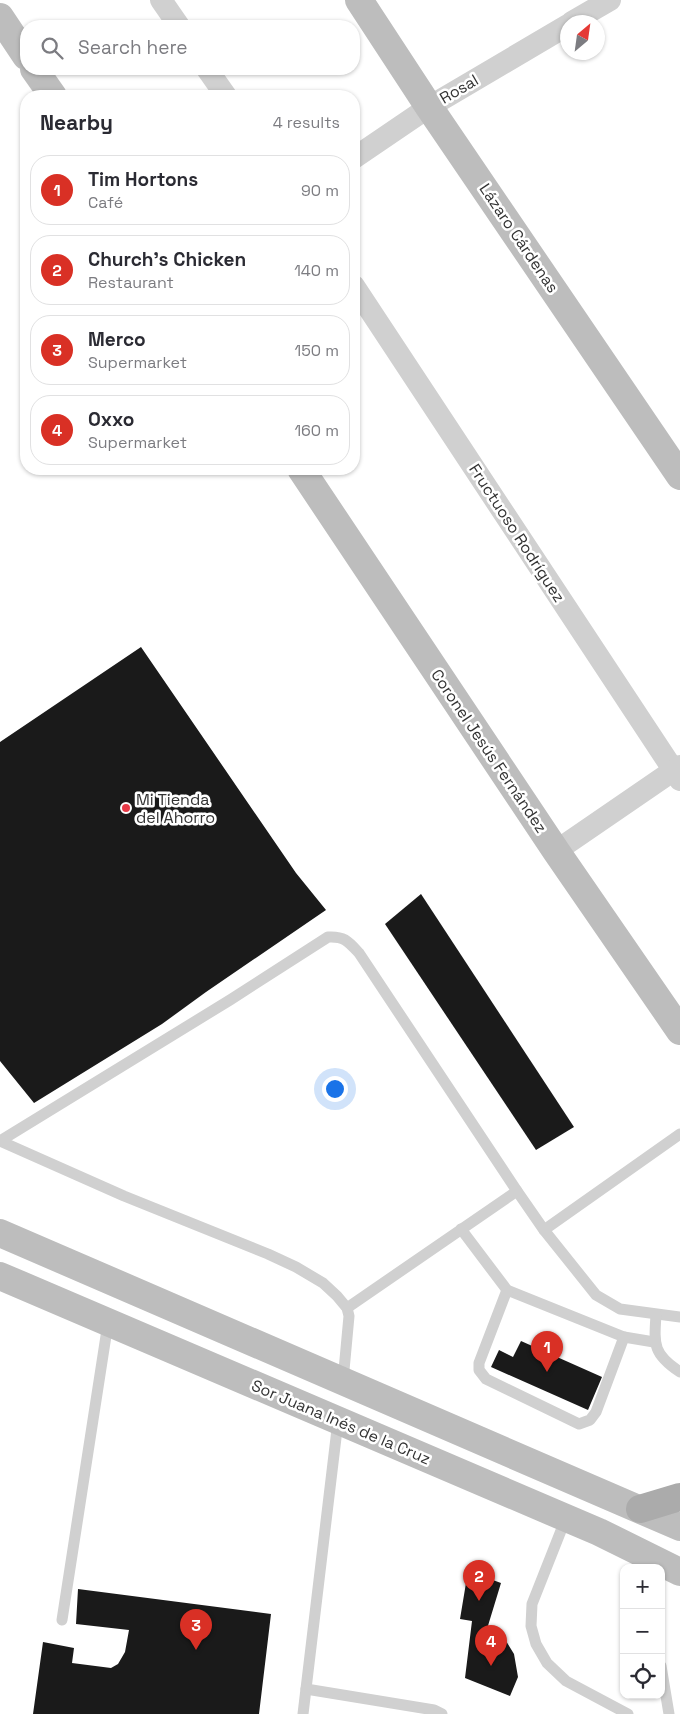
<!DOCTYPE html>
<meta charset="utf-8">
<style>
body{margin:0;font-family:"Space Grotesk",sans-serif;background:#f7f7f7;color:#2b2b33}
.controls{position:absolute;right:15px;bottom:15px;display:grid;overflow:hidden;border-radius:10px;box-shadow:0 1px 4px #0004}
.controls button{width:45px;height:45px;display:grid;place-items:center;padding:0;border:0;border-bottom:1px solid #e1e1e2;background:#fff;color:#2b2b33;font:25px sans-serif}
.compass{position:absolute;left:560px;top:15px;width:45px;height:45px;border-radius:50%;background:#fff;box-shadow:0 1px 4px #0004;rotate:29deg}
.you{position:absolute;left:334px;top:1088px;width:18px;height:18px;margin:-12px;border:4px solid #fff;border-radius:50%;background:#1a73e8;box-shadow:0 0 0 8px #1a73e833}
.badge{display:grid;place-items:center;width:32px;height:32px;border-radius:50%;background:#d93025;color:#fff;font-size:16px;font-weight:700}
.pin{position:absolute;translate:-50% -41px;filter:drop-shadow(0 1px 2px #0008)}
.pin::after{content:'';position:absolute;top:26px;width:18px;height:15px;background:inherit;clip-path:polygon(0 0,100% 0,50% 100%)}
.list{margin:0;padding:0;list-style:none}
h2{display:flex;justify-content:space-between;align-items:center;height:65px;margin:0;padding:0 20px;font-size:21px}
h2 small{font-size:16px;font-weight:400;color:#7c7c81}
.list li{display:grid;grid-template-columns:32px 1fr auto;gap:15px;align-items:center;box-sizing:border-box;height:70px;margin:0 10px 10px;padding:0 10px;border:1px solid #e1e1e2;border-radius:20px}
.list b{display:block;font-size:19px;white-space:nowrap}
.list p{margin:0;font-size:16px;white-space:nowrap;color:#7c7c81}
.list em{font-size:16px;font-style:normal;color:#7c7c81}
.icon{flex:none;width:28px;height:28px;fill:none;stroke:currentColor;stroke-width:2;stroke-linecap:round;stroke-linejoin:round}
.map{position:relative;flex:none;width:680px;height:1714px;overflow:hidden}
.search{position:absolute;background:#fff;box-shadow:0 1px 4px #0004;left:20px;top:20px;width:340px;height:55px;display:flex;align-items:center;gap:12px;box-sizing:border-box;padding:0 18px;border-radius:20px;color:#7c7c81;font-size:19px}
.panel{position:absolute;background:#fff;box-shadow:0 1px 4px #0004;left:20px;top:90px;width:340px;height:385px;border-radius:20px}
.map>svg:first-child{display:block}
.building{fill:#1a1a1a}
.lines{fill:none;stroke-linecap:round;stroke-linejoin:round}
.lane{stroke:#d0d0d0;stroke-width:11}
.street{stroke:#d0d0d0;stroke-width:22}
.secondary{stroke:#bdbdbd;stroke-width:28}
.primary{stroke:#ababab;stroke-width:28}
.poi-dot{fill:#e63946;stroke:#fff;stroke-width:2}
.labels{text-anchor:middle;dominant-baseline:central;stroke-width:5;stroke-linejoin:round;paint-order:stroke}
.street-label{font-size:16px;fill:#333;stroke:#fff}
.poi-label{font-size:16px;fill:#333;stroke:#fff;text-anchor:start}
</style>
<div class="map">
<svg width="680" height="1714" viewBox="0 0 680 1714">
<rect width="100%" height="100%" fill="#fff"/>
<g class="building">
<polygon points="141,647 296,873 326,910 206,992 162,1024 34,1103 0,1061 0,742"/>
<polygon points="421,894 574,1127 536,1150 385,924"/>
<polygon points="521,1341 602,1377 588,1410 491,1367 499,1350 513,1357"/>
<polygon points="468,1571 501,1583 487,1629 503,1636 514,1654 518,1677 510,1696 465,1678 472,1621 460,1619"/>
<polygon points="78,1589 271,1614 259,1714 33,1714 43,1642 74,1648 72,1663 111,1668 118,1664 125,1652 129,1630 76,1624"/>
</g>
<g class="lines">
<g class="lane">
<path d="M0,1141L230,1000L328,937C344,936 348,941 359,953L517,1191L544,1230L596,1295L620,1309L680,1317"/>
<polyline points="0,1141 124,1196 268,1254 296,1267 323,1283 337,1296 347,1308 349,1316 343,1381"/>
<polyline points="461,1229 507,1290 624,1337 654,1342"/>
<polyline points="544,1230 680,1134"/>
<polyline points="507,1290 479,1363 479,1370 486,1379 579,1424 590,1420 596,1412 624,1337"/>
<polyline points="347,1308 517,1191"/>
<path d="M656,1315C654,1345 653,1354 680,1372"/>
<polyline points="566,1518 532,1604 531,1626 536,1644 547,1663 566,1681 628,1714"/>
<polyline points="62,1620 108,1323"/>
<polyline points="661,1666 669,1714"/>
<polyline points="306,1689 434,1710 442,1714"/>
<polyline points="303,1714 338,1421"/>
</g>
<g class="street">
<polyline points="161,0 179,26"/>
<polyline points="572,22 610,0"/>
<polyline points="207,69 226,96"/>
<polyline points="354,158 429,107 568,25"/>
<polyline points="354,286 680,780"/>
<polyline points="556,851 680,766"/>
</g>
<g class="secondary">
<polyline points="359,0 429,107 680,476"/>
<polyline points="0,17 26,56"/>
<polyline points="34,69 53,96"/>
<polyline points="301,469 556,851 680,1031"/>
<polyline points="0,1233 680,1527"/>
<polyline points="0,1276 599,1532 680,1572"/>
</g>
<polyline class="primary" points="640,1509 680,1497"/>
</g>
<circle class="poi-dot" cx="126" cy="808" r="5"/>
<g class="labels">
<g class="street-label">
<text transform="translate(459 89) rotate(-30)">Rosal</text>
<text transform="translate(519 238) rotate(56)">Lázaro Cárdenas</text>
<text transform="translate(517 533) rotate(57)">Fructuoso Rodríguez</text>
<text transform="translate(489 751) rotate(56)">Coronel Jesús Fernández</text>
<text transform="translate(341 1422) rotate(23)">Sor Juana Inés de la Cruz</text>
</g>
<g class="poi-label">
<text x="136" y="799">Mi Tienda<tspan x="136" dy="18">del Ahorro</tspan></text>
</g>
</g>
</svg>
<div class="controls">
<button>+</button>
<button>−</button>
<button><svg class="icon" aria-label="locate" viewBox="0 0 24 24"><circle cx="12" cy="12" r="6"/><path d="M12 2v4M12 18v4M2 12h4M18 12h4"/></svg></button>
</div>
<svg class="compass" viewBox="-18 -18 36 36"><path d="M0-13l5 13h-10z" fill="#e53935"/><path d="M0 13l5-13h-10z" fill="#7c7c81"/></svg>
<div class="you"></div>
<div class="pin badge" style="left:547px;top:1372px">1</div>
<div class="pin badge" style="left:479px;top:1601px">2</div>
<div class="pin badge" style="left:196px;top:1650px">3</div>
<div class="pin badge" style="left:491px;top:1666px">4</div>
<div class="search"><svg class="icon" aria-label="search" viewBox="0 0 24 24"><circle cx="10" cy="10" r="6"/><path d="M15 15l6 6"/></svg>Search here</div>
<section class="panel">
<h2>Nearby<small>4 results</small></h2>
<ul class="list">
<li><span class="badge">1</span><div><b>Tim Hortons</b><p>Café</p></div><em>90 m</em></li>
<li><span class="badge">2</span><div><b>Church's Chicken</b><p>Restaurant</p></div><em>140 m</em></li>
<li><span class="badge">3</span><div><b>Merco</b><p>Supermarket</p></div><em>150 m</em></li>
<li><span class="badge">4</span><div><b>Oxxo</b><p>Supermarket</p></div><em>160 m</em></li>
</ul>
</section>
</div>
